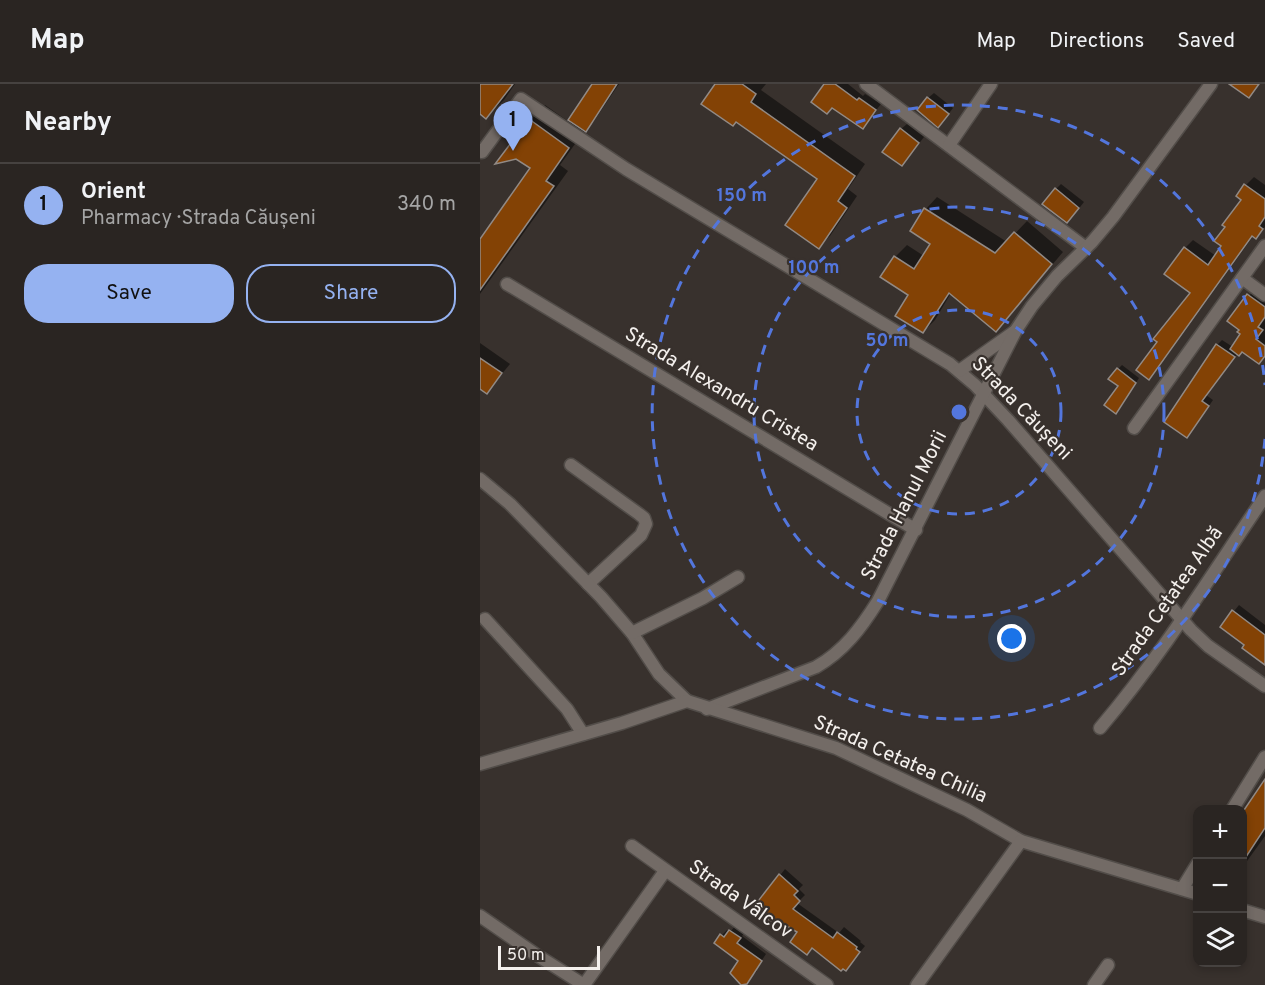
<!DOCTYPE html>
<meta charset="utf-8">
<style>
body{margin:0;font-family:Overpass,sans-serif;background:#36312f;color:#f1f3f6}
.controls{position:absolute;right:18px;bottom:18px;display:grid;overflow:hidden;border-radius:12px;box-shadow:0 3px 9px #0003}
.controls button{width:54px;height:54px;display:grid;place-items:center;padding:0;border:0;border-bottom:2px solid #464240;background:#2a2522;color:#f1f3f6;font:30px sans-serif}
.scale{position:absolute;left:18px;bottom:15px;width:102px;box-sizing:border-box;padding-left:6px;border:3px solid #f4f0ed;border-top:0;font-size:16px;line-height:21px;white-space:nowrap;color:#f4f0ed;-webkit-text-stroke:4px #38312d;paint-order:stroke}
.you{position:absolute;left:532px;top:555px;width:21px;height:21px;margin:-15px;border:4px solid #fff;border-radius:50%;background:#1a73e8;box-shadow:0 0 0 9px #1a73e833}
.badge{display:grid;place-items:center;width:39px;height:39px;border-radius:50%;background:#95b2f1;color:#111;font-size:20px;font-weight:700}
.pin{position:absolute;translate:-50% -50px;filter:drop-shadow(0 2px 3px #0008)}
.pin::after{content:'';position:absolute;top:32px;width:21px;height:18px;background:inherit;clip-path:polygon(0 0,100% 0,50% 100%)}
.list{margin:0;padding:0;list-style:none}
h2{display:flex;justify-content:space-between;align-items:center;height:78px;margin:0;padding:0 24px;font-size:26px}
h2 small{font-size:20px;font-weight:400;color:#a5a5a5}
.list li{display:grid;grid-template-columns:39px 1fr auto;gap:18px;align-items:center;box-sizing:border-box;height:84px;padding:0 24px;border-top:2px solid #464240}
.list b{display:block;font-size:22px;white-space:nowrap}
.list p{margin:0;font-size:20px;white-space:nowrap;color:#a5a5a5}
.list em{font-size:20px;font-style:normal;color:#a5a5a5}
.actions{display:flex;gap:12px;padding:18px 24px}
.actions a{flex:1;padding:14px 0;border:2px solid #95b2f1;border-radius:24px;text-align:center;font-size:21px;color:#95b2f1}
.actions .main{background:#95b2f1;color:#111}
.icon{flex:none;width:33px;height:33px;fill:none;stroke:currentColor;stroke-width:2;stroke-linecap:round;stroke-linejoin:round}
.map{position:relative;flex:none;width:785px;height:901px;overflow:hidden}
header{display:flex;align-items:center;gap:36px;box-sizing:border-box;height:84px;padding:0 30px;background:#2a2522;border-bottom:2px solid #464240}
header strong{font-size:28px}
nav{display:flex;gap:33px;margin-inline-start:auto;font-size:21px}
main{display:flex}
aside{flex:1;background:#2a2522}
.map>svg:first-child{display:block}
.shadow{fill:#0007}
.building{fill:#834205;stroke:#928a85;stroke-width:1.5}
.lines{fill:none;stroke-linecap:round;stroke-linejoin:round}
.street-casing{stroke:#524d49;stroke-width:15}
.street{stroke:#736b66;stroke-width:12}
.ring{fill:none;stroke:#5376dd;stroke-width:3;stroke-dasharray:10 8}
.labels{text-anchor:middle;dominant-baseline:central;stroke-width:4.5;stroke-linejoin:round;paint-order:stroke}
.street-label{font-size:20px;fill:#f4f0ed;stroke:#38312d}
.centre{fill:#5376dd;stroke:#38312d;stroke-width:3}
.ring-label{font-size:18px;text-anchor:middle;font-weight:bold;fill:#5376dd;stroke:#38312d;stroke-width:4.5;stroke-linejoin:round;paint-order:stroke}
</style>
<header>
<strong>Map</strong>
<nav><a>Map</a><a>Directions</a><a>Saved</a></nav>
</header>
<main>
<aside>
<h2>Nearby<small></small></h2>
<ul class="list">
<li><span class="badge">1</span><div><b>Orient</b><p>Pharmacy · Strada Căușeni</p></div><em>340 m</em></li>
</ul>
<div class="actions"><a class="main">Save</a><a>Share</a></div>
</aside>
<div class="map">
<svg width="785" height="901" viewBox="0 0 785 901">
<rect width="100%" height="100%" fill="#38312d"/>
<g class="shadow">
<polygon points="3,0 35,0 24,16 6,33 0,28 0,4"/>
<polygon points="114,0 139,0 114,37 105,46 80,81 88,87 0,210 0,158 52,84 50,36 65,21 89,38"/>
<polygon points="237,0 286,0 281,6 385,80 368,105 377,112 350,152 338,163 339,95"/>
<polygon points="345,0 368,0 383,12 385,10 401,20 383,43 353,23"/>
<polygon points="454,9 473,24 464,36 448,14"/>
<polygon points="427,40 444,53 427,75 421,45"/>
<polygon points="774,93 785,101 785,143 776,153 774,151 677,286 669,294 712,209 705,164 713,156 736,172 743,162 763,115 766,101"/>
<polygon points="581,100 604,118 593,132 576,105"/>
<polygon points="457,113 527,158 547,137 583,168 527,234 471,209 455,236 443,248 415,173 427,161 444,172 452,159 432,147 446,125"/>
<polygon points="773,207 785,215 785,272 763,266 758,269 726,311 733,316 712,347 737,261 742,256 753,263 763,250 761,246 749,237"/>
<polygon points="0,259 30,280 7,308 0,303"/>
<polygon points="642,281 659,294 640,324 638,285"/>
<polygon points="759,521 785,541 785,577 742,542"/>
<polygon points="785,697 785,752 762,784 762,732"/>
<polygon points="305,785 323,801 319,805 325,811 317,819 359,849 364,843 381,857 380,858 385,862 366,885 319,848 277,821"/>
<polygon points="256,841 265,848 262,852 286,870 276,885 277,887 266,899 260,877 242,851 247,846 250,848"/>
</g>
<g class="building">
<polygon points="0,0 33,0 6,35 0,30"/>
<polygon points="112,0 137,0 106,48 88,36"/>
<polygon points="235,0 262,0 276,10 271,18 375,92 358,117 367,124 339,165 305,141 337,95 256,38 253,42 221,20"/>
<polygon points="344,0 355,0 377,16 379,14 396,26 383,45 352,24 347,30 331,18"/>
<polygon points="749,0 779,0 769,14"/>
<polygon points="447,13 469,30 458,44 437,26"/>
<polygon points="49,35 89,64 66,97 74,102 0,206 0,155 50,84 36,75 15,80"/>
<polygon points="420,44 439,59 422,82 402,68"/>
<polygon points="764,100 785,115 785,133 779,142 783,145 776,155 772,152 669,296 656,286 677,258 673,255 710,209 684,190 704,163 728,181 741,162 734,157 745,143 742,141 761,116 756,112"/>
<polygon points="575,104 599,124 587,139 562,120"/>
<polygon points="444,124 515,169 534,148 572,180 516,248 469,209 443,249 415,232 428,211 400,193 414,172 434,185 450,160 430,147"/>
<polygon points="767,210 785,223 785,233 778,243 783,246 776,255 785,262 785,272 779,280 762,268 759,272 750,265 760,250 757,248 759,246 747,237"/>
<polygon points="736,260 755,273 722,317 729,322 707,354 684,338"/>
<polygon points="0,274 22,289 7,310 0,305"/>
<polygon points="637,284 656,299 636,330 624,321 638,302 628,295"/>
<polygon points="752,526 785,551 785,581 762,564 764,561 740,543"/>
<polygon points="785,695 785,744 762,779 762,729"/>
<polygon points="299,790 318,807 314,811 320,817 313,825 353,854 357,848 377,863 376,865 380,868 366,887 363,885 361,887 332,864 327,871 310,858 317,848 297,836 290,837 284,832 284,828 275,821"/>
<polygon points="249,846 261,854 257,859 282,877 267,900 261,901 250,889 258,877 234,859 240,850 244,853"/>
</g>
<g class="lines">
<defs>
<g id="street">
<polyline points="386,0 606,164"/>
<polyline points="469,61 511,0"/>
<polyline points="0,66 2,68 41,15 146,85 470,280 495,301 528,336 711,546 728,562 785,602"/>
<polyline points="762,194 785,211"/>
<polyline points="27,200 436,446"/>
<polyline points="479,287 534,248"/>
<polyline points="654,344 785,162"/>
<polyline points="91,381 159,430 164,434 166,440 161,451 108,500"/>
<polyline points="0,395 30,420 121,513 152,549 179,590 207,617"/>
<polyline points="5,535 87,625 103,650"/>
<polyline points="152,549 223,514 258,493"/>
<path d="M227,625L336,583C364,567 381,544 398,517L536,246L552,222L577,192L612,158L633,133L731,0"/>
<path d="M620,644C682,571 732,490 785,412"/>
<polyline points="0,680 142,639 207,617 356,664 487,726 541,757 718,810"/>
<polyline points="752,726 785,673"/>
<polyline points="152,762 347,901"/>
<polyline points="702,805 718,779"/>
<polyline points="762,826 785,833"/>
<polyline points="0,832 55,870 104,901"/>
<polyline points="104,901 185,787"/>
<polyline points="437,901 541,757"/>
<polyline points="614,901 628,881"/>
</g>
</defs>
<use href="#street" class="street-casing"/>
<use href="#street" class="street"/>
</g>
<g class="ring">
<circle cx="479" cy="328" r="102"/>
<circle cx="479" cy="328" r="205"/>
<path d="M785 355A307 307 0 1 1 785 301"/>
</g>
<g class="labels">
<g class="street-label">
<text transform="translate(241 306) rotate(31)">Strada Alexandru Cristea</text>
<text transform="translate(541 325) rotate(46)">Strada Căușeni</text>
<text transform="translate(425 422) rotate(-63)">Strada Hanul Morii</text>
<text transform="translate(688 518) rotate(-55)">Strada Cetatea Albă</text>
<text transform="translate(420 676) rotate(24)">Strada Cetatea Chilia</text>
<text transform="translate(260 816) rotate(35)">Strada Vâlcov</text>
</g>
</g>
<circle cx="479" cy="328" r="9" class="centre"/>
<g class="ring-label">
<text x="262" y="117">150 m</text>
<text x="334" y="189">100 m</text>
<text x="407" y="262">50 m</text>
</g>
</svg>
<div class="controls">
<button>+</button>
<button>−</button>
<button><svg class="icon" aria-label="layers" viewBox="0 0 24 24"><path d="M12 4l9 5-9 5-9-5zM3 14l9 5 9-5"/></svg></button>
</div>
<div class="scale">50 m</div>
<div class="you"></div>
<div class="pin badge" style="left:33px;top:67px">1</div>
</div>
</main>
